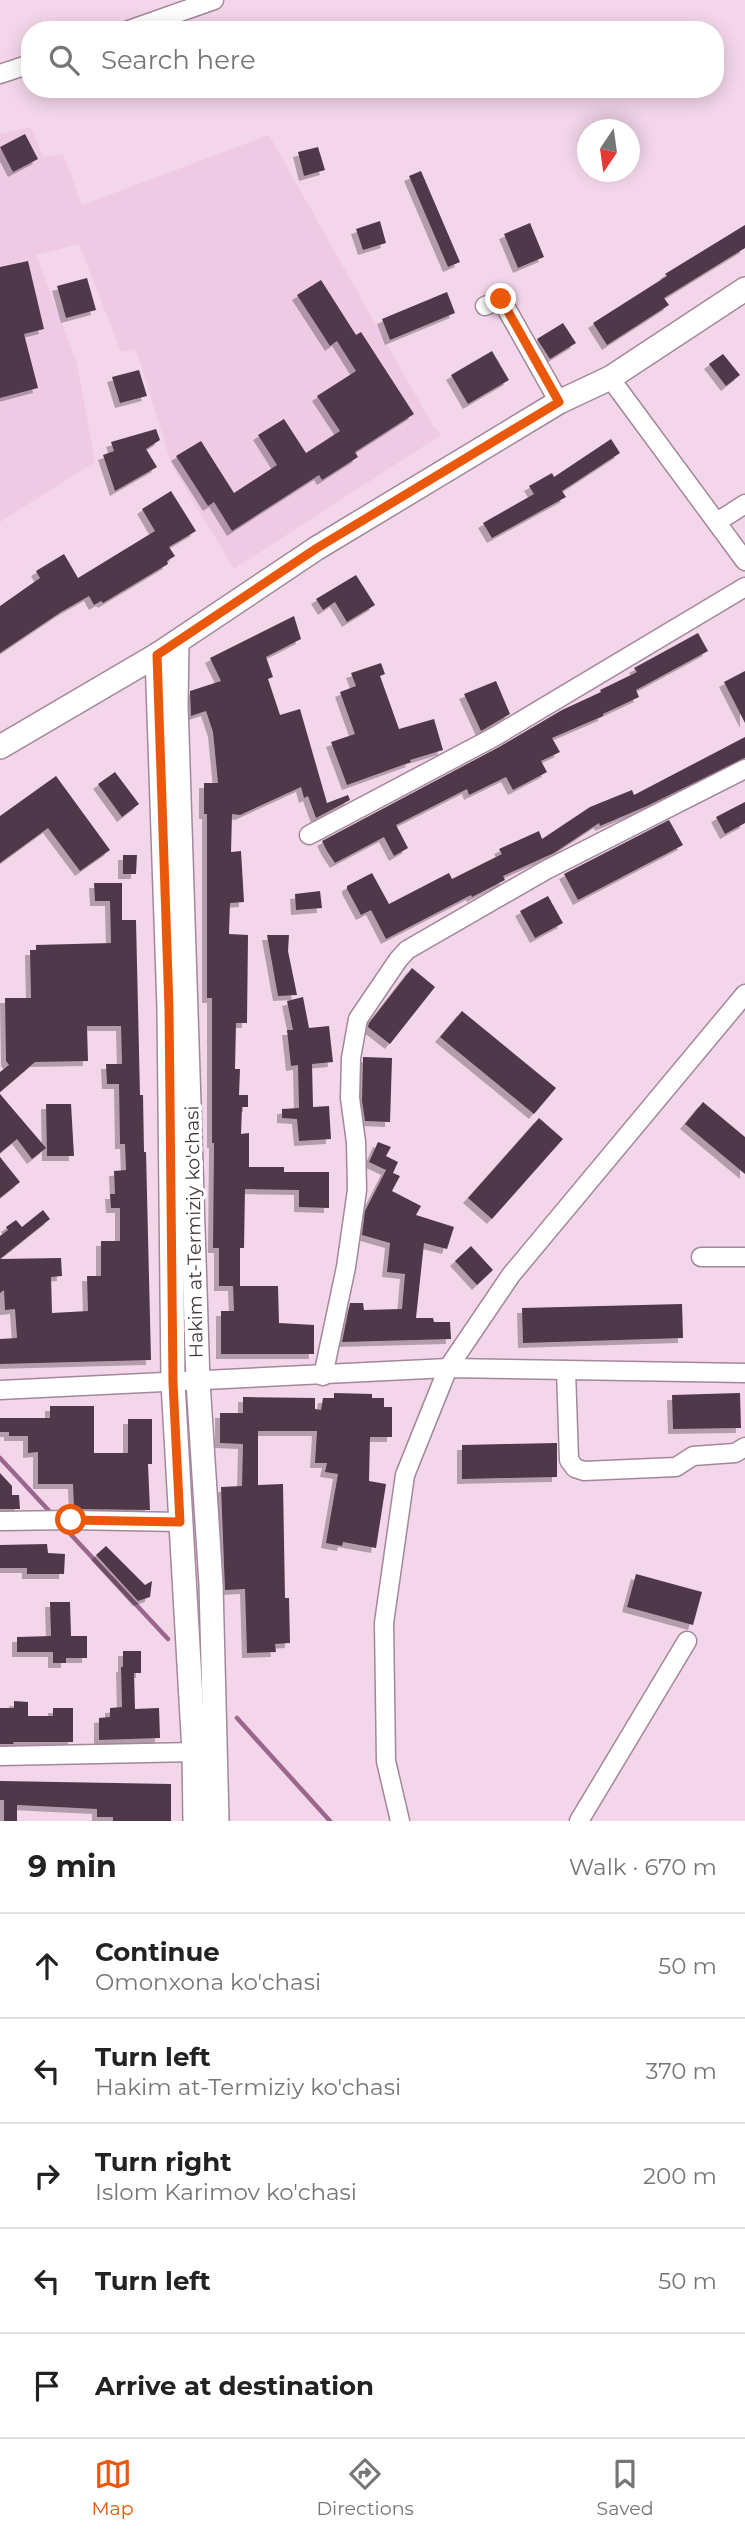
<!DOCTYPE html>
<meta charset="utf-8">
<style>
body{margin:0;font-family:Montserrat,sans-serif;background:#f2f2f2;color:#222}
.compass{position:absolute;left:577px;top:119px;width:63px;height:63px;border-radius:50%;background:#fff;box-shadow:0 4px 18px #0003;rotate:193deg}
.stop{position:absolute;width:21px;height:21px;margin:-16px;border:5px solid #ea580c;border-radius:50%;background:#fff}
.stop.end{background:#ea580c;border-color:#fff;box-shadow:0 2px 7px #0008}
.list{margin:0;padding:0;list-style:none}
h2{display:flex;justify-content:space-between;align-items:center;height:91px;margin:0;padding:0 28px;font-size:30px}
h2 small{font-size:23px;font-weight:400;color:#767676}
.list li{display:grid;grid-template-columns:46px 1fr auto;gap:21px;align-items:center;box-sizing:border-box;height:105px;padding:0 28px;border-top:2px solid #e0e0e0}
.list b{display:block;font-size:26px;white-space:nowrap}
.list p{margin:0;font-size:23px;white-space:nowrap;color:#767676}
.list em{font-size:23px;font-style:normal;color:#767676}
.icon{flex:none;width:38px;height:38px;fill:none;stroke:currentColor;stroke-width:2;stroke-linecap:round;stroke-linejoin:round}
.map{position:relative;flex:none;width:745px;height:1821px;overflow:hidden}
.search{position:absolute;background:#fff;box-shadow:0 4px 18px #0003;left:21px;right:21px;top:21px;height:77px;display:flex;align-items:center;gap:18px;box-sizing:border-box;padding:0 24px;border-radius:28px;color:#767676;font-size:26px}
.sheet{height:616px;background:#fff}
nav{display:flex;justify-content:space-around;align-items:center;box-sizing:border-box;height:98px;border-top:2px solid #e0e0e0;background:#fff;font-size:19px;color:#767676}
nav a{display:grid;justify-items:center;gap:4px}
nav .on{color:#ea580c}
.map>svg:first-child{display:block}
.built{fill:#efcae5}
.lines{fill:none;stroke-linecap:round;stroke-linejoin:round}
.stream{stroke:#9b668e;stroke-width:4.5}
.building{fill:#4f3749;filter:url(#shadow)}
.minor-casing{stroke:#a3879b;stroke-width:21}
.major-casing{stroke:#a3879b;stroke-width:26}
.minor{stroke:#fff;stroke-width:18}
.major{stroke:#fff;stroke-width:23}
.route{stroke:#ea580c;stroke-width:9}
.labels{text-anchor:middle;dominant-baseline:central;stroke-width:7;stroke-linejoin:round;paint-order:stroke}
.street-label{font-size:19px;fill:#443840;stroke:#fff}
</style>
<div class="map">
<svg width="745" height="1821" viewBox="0 0 745 1821">
<defs>
<filter id="shadow"><feDropShadow dx="-5" dy="5" stdDeviation="0" flood-color="#0004"/></filter>
</defs>
<rect width="100%" height="100%" fill="#f4d6eb"/>
<polygon class="built" points="31,127 43,157 63,154 82,205 269,135 432,424 441,435 234,569 172,466 136,349 121,352 79,244 36,255 77,363 95,462 0,522 0,134"/>
<g class="lines">
<g class="stream">
<polyline points="0,1458 52,1514"/>
<polyline points="62,1525 168,1639"/>
<polyline points="237,1718 330,1821"/>
</g>
</g>
<g class="building">
<polygon points="25,134 38,159 13,172 0,147"/>
<polygon points="318,147 325,170 304,176 298,152"/>
<polygon points="421,171 460,262 448,267 409,176"/>
<polygon points="380,221 386,243 363,250 356,229"/>
<polygon points="530,223 544,257 518,268 504,234"/>
<polygon points="745,225 745,248 664,298 669,305 607,345 593,323 667,276 665,274"/>
<polygon points="28,261 44,329 24,334 38,388 0,398 0,267"/>
<polygon points="87,278 96,310 66,318 57,286"/>
<polygon points="321,280 356,335 361,332 414,414 355,452 358,457 322,480 319,475 232,531 214,502 208,506 176,456 201,441 234,493 277,465 258,435 284,419 306,453 340,431 317,396 356,371 337,341 330,346 297,295"/>
<polygon points="447,292 455,313 390,340 382,319"/>
<polygon points="563,323 576,343 550,359 537,339"/>
<polygon points="492,351 509,380 468,404 451,375"/>
<polygon points="723,354 740,375 726,386 709,364"/>
<polygon points="139,370 147,396 120,403 112,377"/>
<polygon points="156,429 160,440 146,449 157,467 115,491 103,455 114,451 111,442"/>
<polygon points="611,439 620,453 562,491 566,497 492,538 483,523 534,494 529,486 552,473 554,477"/>
<polygon points="171,491 196,531 169,547 175,556 167,561 168,564 103,603 101,601 94,605 89,596 61,612 0,653 0,606 40,578 36,571 64,554 78,578 155,531 142,509"/>
<polygon points="356,575 375,605 347,622 335,602 323,610 316,599"/>
<polygon points="294,616 301,639 266,657 273,677 268,679 280,715 300,709 327,803 348,795 350,800 316,818 308,796 304,798 301,787 240,815 232,814 231,852 241,851 244,902 230,903 229,934 248,935 247,1023 236,1023 235,1069 240,1069 239,1095 248,1095 248,1107 242,1107 241,1134 249,1133 249,1167 284,1167 284,1172 329,1172 329,1208 299,1207 299,1190 245,1189 244,1248 240,1248 240,1286 219,1286 219,1248 213,1248 214,1143 212,1143 212,998 207,998 207,814 204,814 204,783 218,783 213,732 206,711 191,716 190,691 221,681 210,658"/>
<polygon points="698,633 708,651 636,690 639,697 603,714 603,716 552,738 560,752 541,761 547,772 513,790 506,777 469,795 467,789 396,825 408,848 394,856 384,837 335,863 327,851 322,841 499,747 562,710 601,692 600,690 637,672 634,668"/>
<polygon points="381,663 385,674 380,676 399,729 434,719 443,750 410,760 411,762 347,785 331,742 355,734 340,692 356,686 351,673"/>
<polygon points="745,671 745,723 724,682"/>
<polygon points="496,681 510,714 481,731 464,694"/>
<polygon points="745,737 745,758 647,806 600,826 599,823 554,853 503,876 505,880 472,897 471,895 386,939 371,910 361,915 347,889 347,886 372,873 389,904 449,873 452,879 502,854 499,849 539,831 542,839 590,807 632,790 634,795"/>
<polygon points="115,772 139,804 122,817 98,784"/>
<polygon points="56,776 110,850 80,871 48,828 0,863 0,816"/>
<polygon points="745,802 745,823 725,834 716,817"/>
<polygon points="669,820 683,845 578,900 564,874"/>
<polygon points="123,855 137,855 136,874 123,874"/>
<polygon points="94,883 122,883 122,920 136,920 140,1095 143,1095 144,1152 146,1152 151,1360 0,1364 0,1339 17,1338 15,1309 5,1310 4,1290 0,1293 0,1236 8,1230 6,1227 16,1220 22,1227 43,1210 50,1219 0,1259 61,1258 62,1276 51,1277 52,1313 88,1311 87,1276 101,1276 101,1241 120,1241 120,1208 111,1208 110,1194 115,1194 114,1171 126,1170 125,1144 120,1144 119,1084 107,1084 106,1064 122,1064 121,1026 87,1026 88,1061 35,1062 0,1092 0,1072 9,1065 6,1061 5,998 31,998 30,950 36,950 36,945 111,943 110,901 95,901"/>
<polygon points="320,891 322,908 296,910 295,894"/>
<polygon points="548,896 563,923 535,938 520,911"/>
<polygon points="267,935 289,935 288,951 297,995 278,996"/>
<polygon points="412,968 435,987 390,1044 368,1027 369,1023"/>
<polygon points="303,997 309,1028 329,1026 333,1062 312,1064 313,1107 329,1106 331,1139 299,1141 297,1119 282,1118 282,1109 299,1108 298,1065 291,1066 287,1030 293,1030 287,1001"/>
<polygon points="462,1011 556,1088 534,1114 440,1037"/>
<polygon points="363,1057 392,1058 390,1122 365,1121 362,1101"/>
<polygon points="0,1094 46,1148 32,1159 17,1139 0,1153"/>
<polygon points="703,1102 745,1137 745,1174 685,1124"/>
<polygon points="46,1104 71,1104 74,1156 47,1156"/>
<polygon points="539,1118 563,1139 492,1219 468,1198"/>
<polygon points="378,1142 391,1147 386,1156 398,1162 393,1173 400,1176 392,1191 421,1206 416,1215 454,1227 447,1249 424,1243 416,1318 433,1318 434,1322 450,1322 451,1339 342,1342 350,1303 363,1303 364,1310 402,1309 405,1274 387,1272 390,1243 362,1235 365,1211 386,1170 369,1162"/>
<polygon points="0,1157 20,1182 0,1198"/>
<polygon points="471,1246 493,1270 477,1285 455,1261"/>
<polygon points="233,1286 278,1286 279,1323 314,1325 314,1354 221,1354 221,1311 234,1311"/>
<polygon points="682,1304 683,1338 523,1343 522,1308"/>
<polygon points="334,1393 372,1394 372,1398 384,1398 384,1407 392,1407 392,1437 370,1437 369,1481 386,1484 376,1548 343,1542 342,1546 326,1543 338,1474 325,1472 327,1463 315,1463 317,1431 258,1431 258,1485 283,1484 285,1598 289,1598 290,1643 275,1644 276,1652 247,1653 245,1589 225,1590 221,1487 242,1486 243,1444 220,1443 220,1413 243,1413 243,1397 315,1398 315,1409 321,1410 323,1398 334,1398"/>
<polygon points="740,1393 741,1428 673,1429 672,1395"/>
<polygon points="50,1406 94,1406 94,1453 128,1453 128,1419 152,1419 152,1464 148,1464 150,1510 74,1509 73,1484 38,1484 38,1452 28,1453 28,1436 9,1436 9,1432 0,1432 0,1418 50,1418"/>
<polygon points="557,1443 557,1477 462,1479 462,1445"/>
<polygon points="0,1473 12,1486 12,1495 19,1495 20,1509 0,1509"/>
<polygon points="47,1544 48,1553 65,1554 64,1574 27,1574 27,1568 0,1568 0,1545"/>
<polygon points="106,1546 145,1585 152,1581 150,1597 138,1601 96,1555"/>
<polygon points="636,1574 702,1592 693,1625 627,1607"/>
<polygon points="50,1602 70,1602 71,1636 87,1636 87,1658 66,1658 66,1663 53,1663 53,1652 17,1652 17,1637 51,1636"/>
<polygon points="123,1651 141,1651 141,1673 134,1673 135,1709 159,1708 160,1738 99,1740 99,1718 110,1717 110,1708 122,1707 121,1667 123,1667"/>
<polygon points="14,1701 28,1702 28,1716 53,1716 53,1708 73,1708 73,1742 13,1742 14,1744 0,1744 0,1708 14,1708"/>
<polygon points="0,1781 171,1784 171,1821 113,1821 113,1817 97,1817 97,1809 17,1805 17,1821 4,1821 4,1800 0,1800"/>
</g>
<g class="lines">
<defs>
<g id="minor">
<polyline points="129,30 214,0"/>
<polyline points="0,74 30,64"/>
<polyline points="485,306 501,299 559,402"/>
<polyline points="610,378 745,561"/>
<polyline points="717,522 745,504"/>
<polyline points="309,835 494,737 745,587"/>
<polyline points="701,1257 745,1257"/>
<polyline points="566,1370 569,1460 575,1468 584,1471 676,1467 693,1456 735,1453 745,1447"/>
<polyline points="323,1376 346,1267 357,1190 356,1142 350,1098 351,1058 358,1019 398,960 407,950 546,870 745,769"/>
<polyline points="0,1390 448,1368 745,1373"/>
<polyline points="0,1521 71,1520 180,1522"/>
<polyline points="0,1756 194,1752"/>
<polyline points="400,1821 386,1761 384,1623 405,1475 448,1368 511,1275 745,994"/>
<polyline points="579,1821 687,1641"/>
</g>
<g id="major">
<polyline points="177,642 176,704 198,1382 211,1584 217,1821"/>
<polyline points="157,655 169,1008 173,1383 194,1752 195,1821"/>
<polyline points="0,747 157,655 317,548 559,402 610,378 745,289"/>
</g>
</defs>
<use href="#minor" class="minor-casing"/>
<use href="#major" class="major-casing"/>
<use href="#minor" class="minor"/>
<use href="#major" class="major"/>
</g>
<g class="lines">
<polyline class="route" points="71,1520 180,1522 173,1383 169,1008 157,655 317,548 559,402 501,299"/>
</g>
<g class="labels">
<g class="street-label">
<text transform="translate(194 1232) rotate(-91)">Hakim at-Termiziy ko'chasi</text>
</g>
</g>
</svg>
<svg class="compass" viewBox="-18 -18 36 36"><path d="M0-13l5 13h-10z" fill="#e53935"/><path d="M0 13l5-13h-10z" fill="#767676"/></svg>
<div class="stop" style="left:71px;top:1520px"></div>
<div class="stop end" style="left:501px;top:299px"></div>
<div class="search"><svg class="icon" aria-label="search" viewBox="0 0 24 24"><circle cx="10" cy="10" r="6"/><path d="M15 15l6 6"/></svg>Search here</div>
</div>
<section class="sheet">
<h2>9 min<small>Walk · 670 m</small></h2>
<ul class="list">
<li><svg class="icon" aria-label="ahead" viewBox="0 0 24 24"><path d="M12 20V5M6 11l6-6 6 6"/></svg><div><b>Continue</b><p>Omonxona ko'chasi</p></div><em>50 m</em></li>
<li><svg class="icon" aria-label="left" viewBox="0 0 24 24"><path d="M17 20v-9H6M10 6l-5 5 5 5"/></svg><div><b>Turn left</b><p>Hakim at-Termiziy ko'chasi</p></div><em>370 m</em></li>
<li><svg class="icon" aria-label="right" viewBox="0 0 24 24"><path d="M7 20v-9h11M14 6l5 5-5 5"/></svg><div><b>Turn right</b><p>Islom Karimov ko'chasi</p></div><em>200 m</em></li>
<li><svg class="icon" aria-label="left" viewBox="0 0 24 24"><path d="M17 20v-9H6M10 6l-5 5 5 5"/></svg><div><b>Turn left</b></div><em>50 m</em></li>
<li><svg class="icon" aria-label="arrive" viewBox="0 0 24 24"><path d="M6 21V4h12l-3 4 3 4H6"/></svg><div><b>Arrive at destination</b></div></li>
</ul>
</section>
<nav>
<a class="on"><svg class="icon" aria-label="map" viewBox="0 0 24 24"><path d="M3 6l6-2 6 2 6-2v14l-6 2-6-2-6 2zM9 4v14M15 6v14"/></svg>Map</a>
<a><svg class="icon" aria-label="directions" viewBox="0 0 24 24"><path d="M12 3l9 9-9 9-9-9zM9 14v-3h6M13 9l2 2-2 2"/></svg>Directions</a>
<a><svg class="icon" aria-label="saved" viewBox="0 0 24 24"><path d="M7 4h10v16l-5-4-5 4z"/></svg>Saved</a>
</nav>
